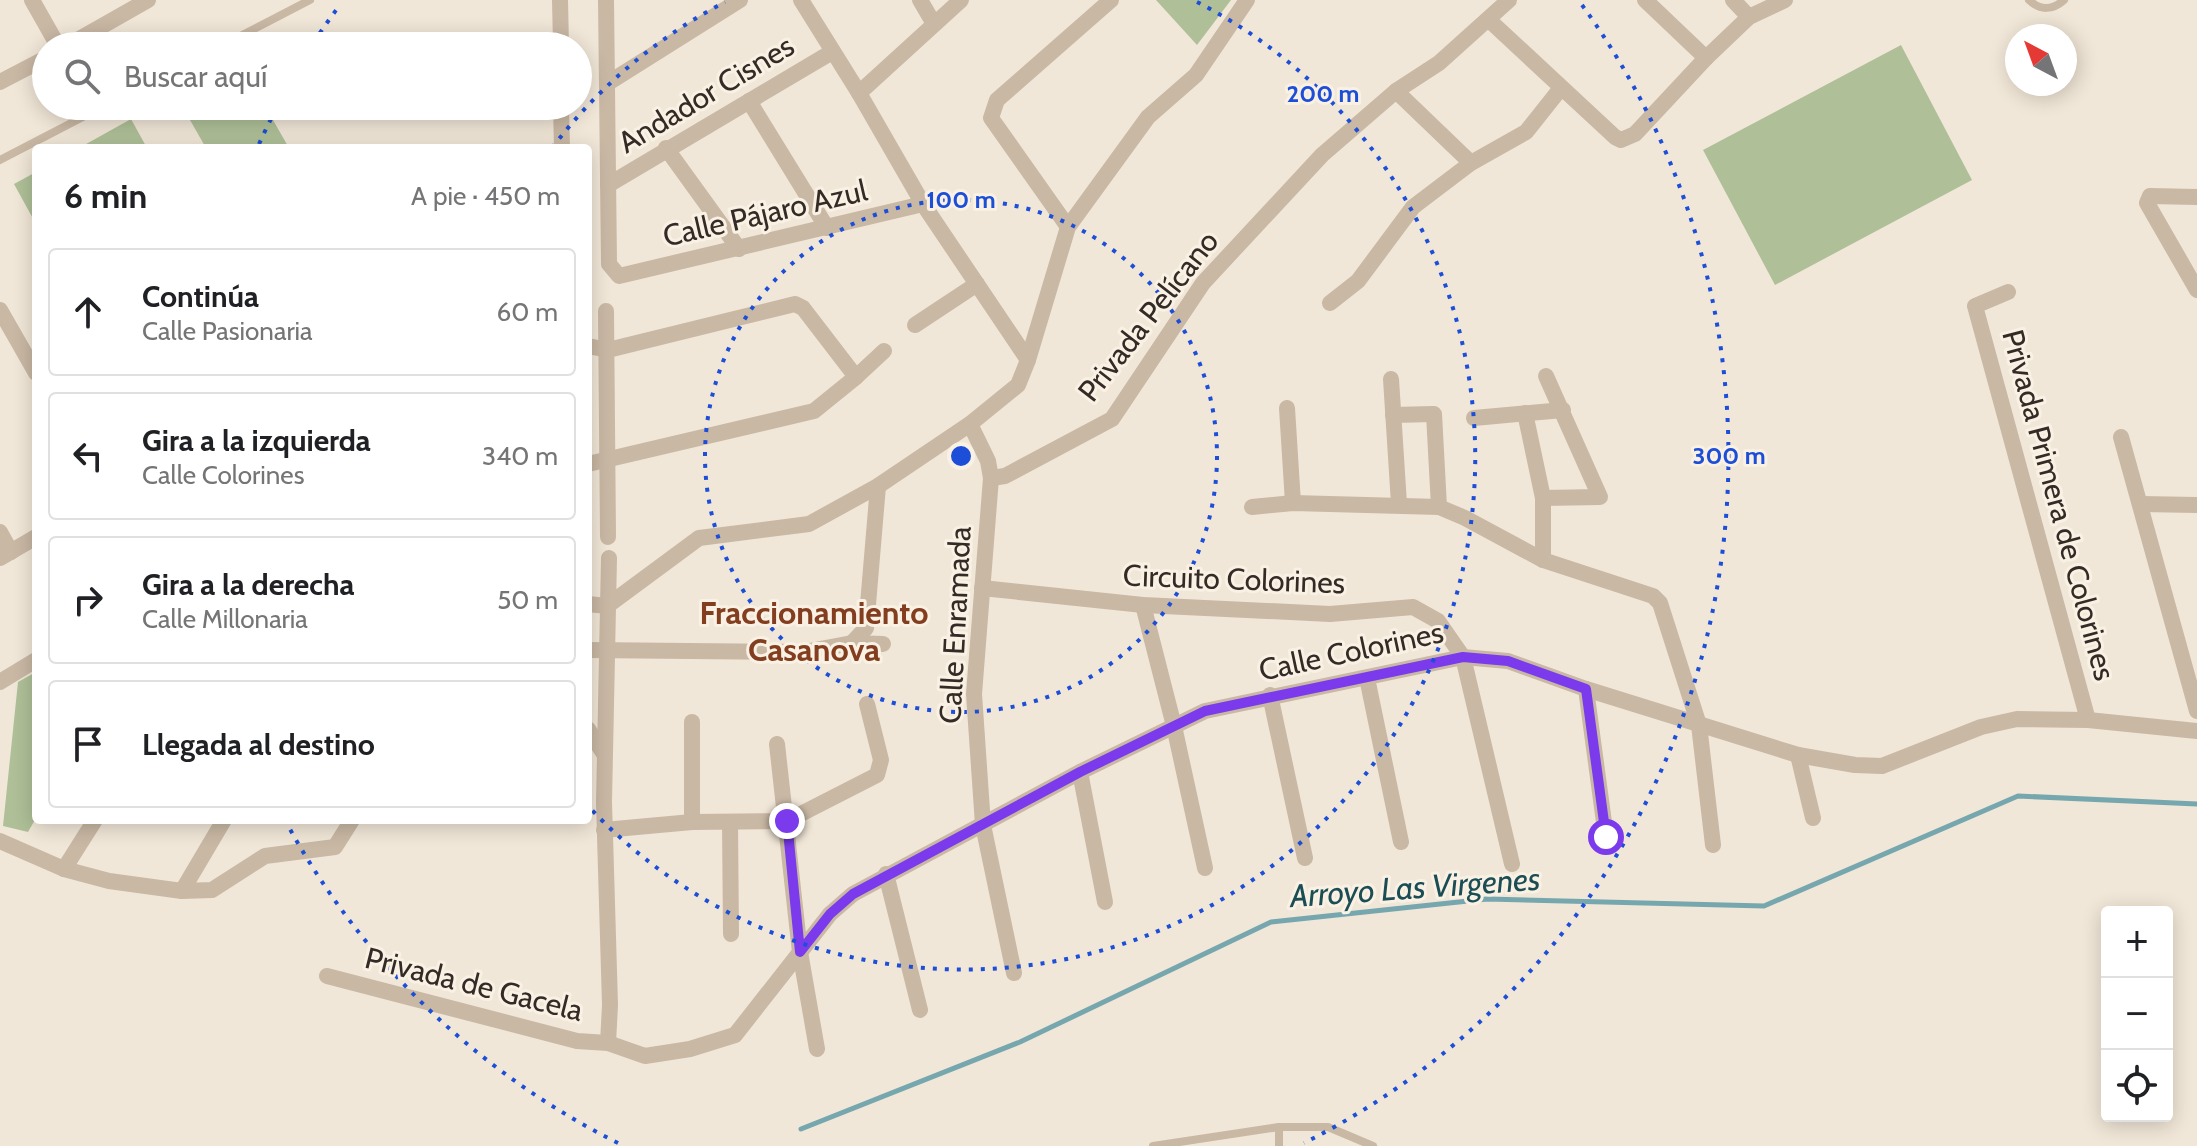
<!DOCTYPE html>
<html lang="es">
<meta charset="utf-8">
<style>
body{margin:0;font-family:Cabin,sans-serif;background:#f6f6f6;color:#202124}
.controls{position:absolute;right:24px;bottom:24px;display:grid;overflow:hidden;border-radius:8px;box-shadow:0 4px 20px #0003}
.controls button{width:72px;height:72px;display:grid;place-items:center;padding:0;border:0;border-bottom:2px solid #e0e0e0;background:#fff;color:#202124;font:40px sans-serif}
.compass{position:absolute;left:2005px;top:24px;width:72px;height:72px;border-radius:50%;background:#fff;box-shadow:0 4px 20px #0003;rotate:319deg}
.stop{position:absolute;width:24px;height:24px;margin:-18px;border:6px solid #7c3aed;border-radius:50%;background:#fff}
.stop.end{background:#7c3aed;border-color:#fff;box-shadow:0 2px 8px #0008}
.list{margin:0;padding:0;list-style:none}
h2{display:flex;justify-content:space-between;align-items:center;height:104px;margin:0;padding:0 32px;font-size:34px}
h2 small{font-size:26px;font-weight:400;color:#757577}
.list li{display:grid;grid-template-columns:52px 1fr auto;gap:24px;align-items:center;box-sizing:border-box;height:128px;margin:0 16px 16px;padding:0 16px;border:2px solid #e0e0e0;border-radius:8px}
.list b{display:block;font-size:30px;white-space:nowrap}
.list p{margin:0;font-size:26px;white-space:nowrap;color:#757577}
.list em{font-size:26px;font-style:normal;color:#757577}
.icon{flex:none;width:44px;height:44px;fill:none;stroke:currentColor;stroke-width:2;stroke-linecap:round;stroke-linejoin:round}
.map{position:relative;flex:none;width:2197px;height:1146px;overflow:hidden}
.search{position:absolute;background:#fff;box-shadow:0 4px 20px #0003;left:32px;top:32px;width:560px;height:88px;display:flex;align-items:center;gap:20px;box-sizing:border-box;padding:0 28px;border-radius:44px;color:#757577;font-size:30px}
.panel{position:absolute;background:#fff;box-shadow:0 4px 20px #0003;left:32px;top:144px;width:560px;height:680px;border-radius:8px}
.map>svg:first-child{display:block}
.green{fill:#afc098}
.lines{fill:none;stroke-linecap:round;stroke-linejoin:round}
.stream{stroke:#77a7ae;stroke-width:5}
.service{stroke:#c9b8a4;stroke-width:8}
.minor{stroke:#c9b8a4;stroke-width:16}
.route{stroke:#7c3aed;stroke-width:10}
.ring{fill:none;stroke:#1d4ed8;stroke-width:4;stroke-dasharray:4 8}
.labels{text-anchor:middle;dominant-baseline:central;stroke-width:6;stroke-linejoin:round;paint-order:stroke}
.street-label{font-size:30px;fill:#342b26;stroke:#f9f1e4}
.neighbourhood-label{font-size:32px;font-weight:bold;fill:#833e1f;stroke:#f9f1e4}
.water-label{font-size:32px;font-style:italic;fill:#1b4d55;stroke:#f9f1e4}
.centre{fill:#1d4ed8;stroke:#f9f1e4;stroke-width:4}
.ring-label{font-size:24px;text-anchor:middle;font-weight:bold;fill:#1d4ed8;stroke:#f9f1e4;stroke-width:6;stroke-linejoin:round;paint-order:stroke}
</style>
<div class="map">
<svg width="2197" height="1146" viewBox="0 0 2197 1146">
<rect width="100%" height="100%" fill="#f1e7d8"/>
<g class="green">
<polygon points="1156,0 1231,0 1197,45"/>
<polygon points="1901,45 1972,180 1775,285 1703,150"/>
<polygon points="182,106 265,106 289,148 206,148"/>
<polygon points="131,119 147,148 79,148"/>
<polygon points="36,172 36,224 14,184"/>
<polygon points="36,672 36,818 28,832 3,826 18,682"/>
</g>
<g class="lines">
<polyline class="stream" points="801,1129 1020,1042 1271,922 1487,899 1764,906 2018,796 2197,804"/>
<g class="service">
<path d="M2029,0C2040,11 2053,10 2064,0"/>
<polyline points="221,46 310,0"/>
<polyline points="0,160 104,106"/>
<polyline points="1153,1146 1279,1127"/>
<polyline points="1279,1146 1279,1127 1328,1127 1373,1146"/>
</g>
<g class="minor">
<polyline points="32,0 58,46"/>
<polyline points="560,0 561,46"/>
<polyline points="606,0 609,264 619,276 923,204"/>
<polyline points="801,0 859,93 923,204 1028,360"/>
<polyline points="920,0 934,24"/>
<polyline points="1645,0 1706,58"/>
<polyline points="1733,0 1749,17"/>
<polyline points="1489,20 1615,137 1621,140 1635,134 1706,58 1749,17 1785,0"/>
<polyline points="67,46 148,0"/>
<polyline points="0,82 46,58"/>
<polyline points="608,83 740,0"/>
<polyline points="1396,91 1471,163"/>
<polyline points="859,93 961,0"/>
<polyline points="749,101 827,228"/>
<polyline points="561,106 562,148"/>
<polyline points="666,148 739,249"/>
<polyline points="608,185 832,52"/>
<polyline points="2197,197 2150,196 2147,203 2197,290"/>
<polyline points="1068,227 991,118 997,100 1111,0"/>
<polyline points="2008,292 1975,306 2088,720"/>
<polyline points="1330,303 1358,281 1413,207 1471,163 1526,132 1561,88"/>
<polyline points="0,310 36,373"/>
<polyline points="606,311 608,537"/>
<polyline points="915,325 977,284"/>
<polyline points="588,346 608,350 795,304 803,308 856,377"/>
<polyline points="1391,379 1399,504"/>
<polyline points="1287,408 1293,503"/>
<polyline points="1525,413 1543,498 1543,560"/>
<polyline points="1393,415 1434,414 1439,507"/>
<polyline points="1474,418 1563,410"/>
<polyline points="970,424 988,461 991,478 974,694 983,825 1014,973"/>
<polyline points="2121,437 2197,711"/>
<polyline points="588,464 814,411 856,377 884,351"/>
<polyline points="991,478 1005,476 1112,419 1203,283 1322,155 1396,91 1439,63 1509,0"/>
<polyline points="1543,498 1600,497 1546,376"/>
<polyline points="2141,504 2197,505"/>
<polyline points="1252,507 1293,503 1439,507 1465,518 1543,560 1653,596 1660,603 1699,725 1713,845"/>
<polyline points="0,532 11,552"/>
<polyline points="0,558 36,537"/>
<polyline points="982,588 1143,605 1330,614 1413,607 1438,621 1463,657 1512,864"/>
<polyline points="588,604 607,606 699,538 809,524 878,486 970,424 1018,385 1028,360 1068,227 1148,117 1196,75 1247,0"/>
<polyline points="1143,605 1174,726 1205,868"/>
<polyline points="852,643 866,628 878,486"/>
<polyline points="588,650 804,652 852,643 883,644"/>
<polyline points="1367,678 1401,842"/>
<polyline points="0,682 36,660"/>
<polyline points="1586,689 1606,837"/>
<polyline points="1270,695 1305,858"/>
<polyline points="692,722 692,822"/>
<polyline points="588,729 604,754"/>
<polyline points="777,744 800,952 817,1049"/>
<polyline points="1798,755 1813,818"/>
<polyline points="1080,772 1105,902"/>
<polyline points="730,822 731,934"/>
<polyline points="604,830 692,822 787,821 877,775 881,760 867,704"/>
<polyline points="0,841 64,869 109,881 182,891 212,890 265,856 335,847 352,820"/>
<polyline points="64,869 95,820"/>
<polyline points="886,874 920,1010"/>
<polyline points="182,891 224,820"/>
<polyline points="327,976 577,1041 608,1043 645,1056 690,1049 735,1035 830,914 853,894 1080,772 1205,711 1463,657 1508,661 1586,689 1798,755 1855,765 1882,766 1981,727 2017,719 2088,720 2197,731"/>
<polyline points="608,1043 610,1005 604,802 609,558"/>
</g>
</g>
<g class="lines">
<polyline class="route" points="787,821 800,952 830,914 853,894 1080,772 1205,711 1463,657 1508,661 1586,689 1606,837"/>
</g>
<g class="ring">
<circle cx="961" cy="456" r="256"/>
<path d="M552 148A512 512 0 0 1 725 2M1197 2A512 512 0 1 1 590 808"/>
<path d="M618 1143A768 768 0 0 1 286 822M259 144A768 768 0 0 1 277 107M313 43A768 768 0 0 1 340 5M1582 5A768 768 0 0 1 1304 1143"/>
</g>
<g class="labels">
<g class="street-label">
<text transform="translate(706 94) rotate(-31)">Andador Cisnes</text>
<text transform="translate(765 213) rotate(-13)">Calle Pájaro Azul</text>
<text transform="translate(1148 316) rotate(-52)">Privada Pelícano</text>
<text transform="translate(2059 505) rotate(75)">Privada Primera de Colorines</text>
<text transform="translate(1234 579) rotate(2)">Circuito Colorines</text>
<text transform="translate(955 625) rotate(-87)">Calle Enramada</text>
<text transform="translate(1351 651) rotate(-12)">Calle Colorines</text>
<text transform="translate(474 984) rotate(14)">Privada de Gacela</text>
</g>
<g class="neighbourhood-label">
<text x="814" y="612">Fraccionamiento<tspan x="814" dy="37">Casanova</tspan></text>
</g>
<g class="water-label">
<text transform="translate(1415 887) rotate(-4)">Arroyo Las Virgenes</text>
</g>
</g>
<circle cx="961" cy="456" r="12" class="centre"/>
<g class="ring-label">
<text x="1323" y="102">200 m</text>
<text x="961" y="208">100 m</text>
<text x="1729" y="464">300 m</text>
</g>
</svg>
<div class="controls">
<button>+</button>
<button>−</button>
<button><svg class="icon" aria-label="locate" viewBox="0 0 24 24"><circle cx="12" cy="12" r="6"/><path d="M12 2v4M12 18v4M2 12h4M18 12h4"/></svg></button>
</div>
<svg class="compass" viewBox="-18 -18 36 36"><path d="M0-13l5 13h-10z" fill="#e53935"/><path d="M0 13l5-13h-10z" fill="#757577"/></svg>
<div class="stop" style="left:1606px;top:837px"></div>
<div class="stop end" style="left:787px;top:821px"></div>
<div class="search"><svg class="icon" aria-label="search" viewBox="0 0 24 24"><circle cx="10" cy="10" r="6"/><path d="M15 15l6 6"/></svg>Buscar aquí</div>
<section class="panel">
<h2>6 min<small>A pie · 450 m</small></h2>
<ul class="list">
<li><svg class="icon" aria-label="ahead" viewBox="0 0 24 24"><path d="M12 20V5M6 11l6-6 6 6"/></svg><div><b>Continúa</b><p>Calle Pasionaria</p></div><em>60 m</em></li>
<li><svg class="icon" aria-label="left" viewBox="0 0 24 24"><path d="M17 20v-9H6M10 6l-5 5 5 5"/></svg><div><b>Gira a la izquierda</b><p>Calle Colorines</p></div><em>340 m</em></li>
<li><svg class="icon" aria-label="right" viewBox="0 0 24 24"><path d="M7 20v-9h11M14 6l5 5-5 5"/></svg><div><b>Gira a la derecha</b><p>Calle Millonaria</p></div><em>50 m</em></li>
<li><svg class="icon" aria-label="arrive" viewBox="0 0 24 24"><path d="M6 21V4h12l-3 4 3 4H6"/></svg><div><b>Llegada al destino</b></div></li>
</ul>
</section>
</div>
